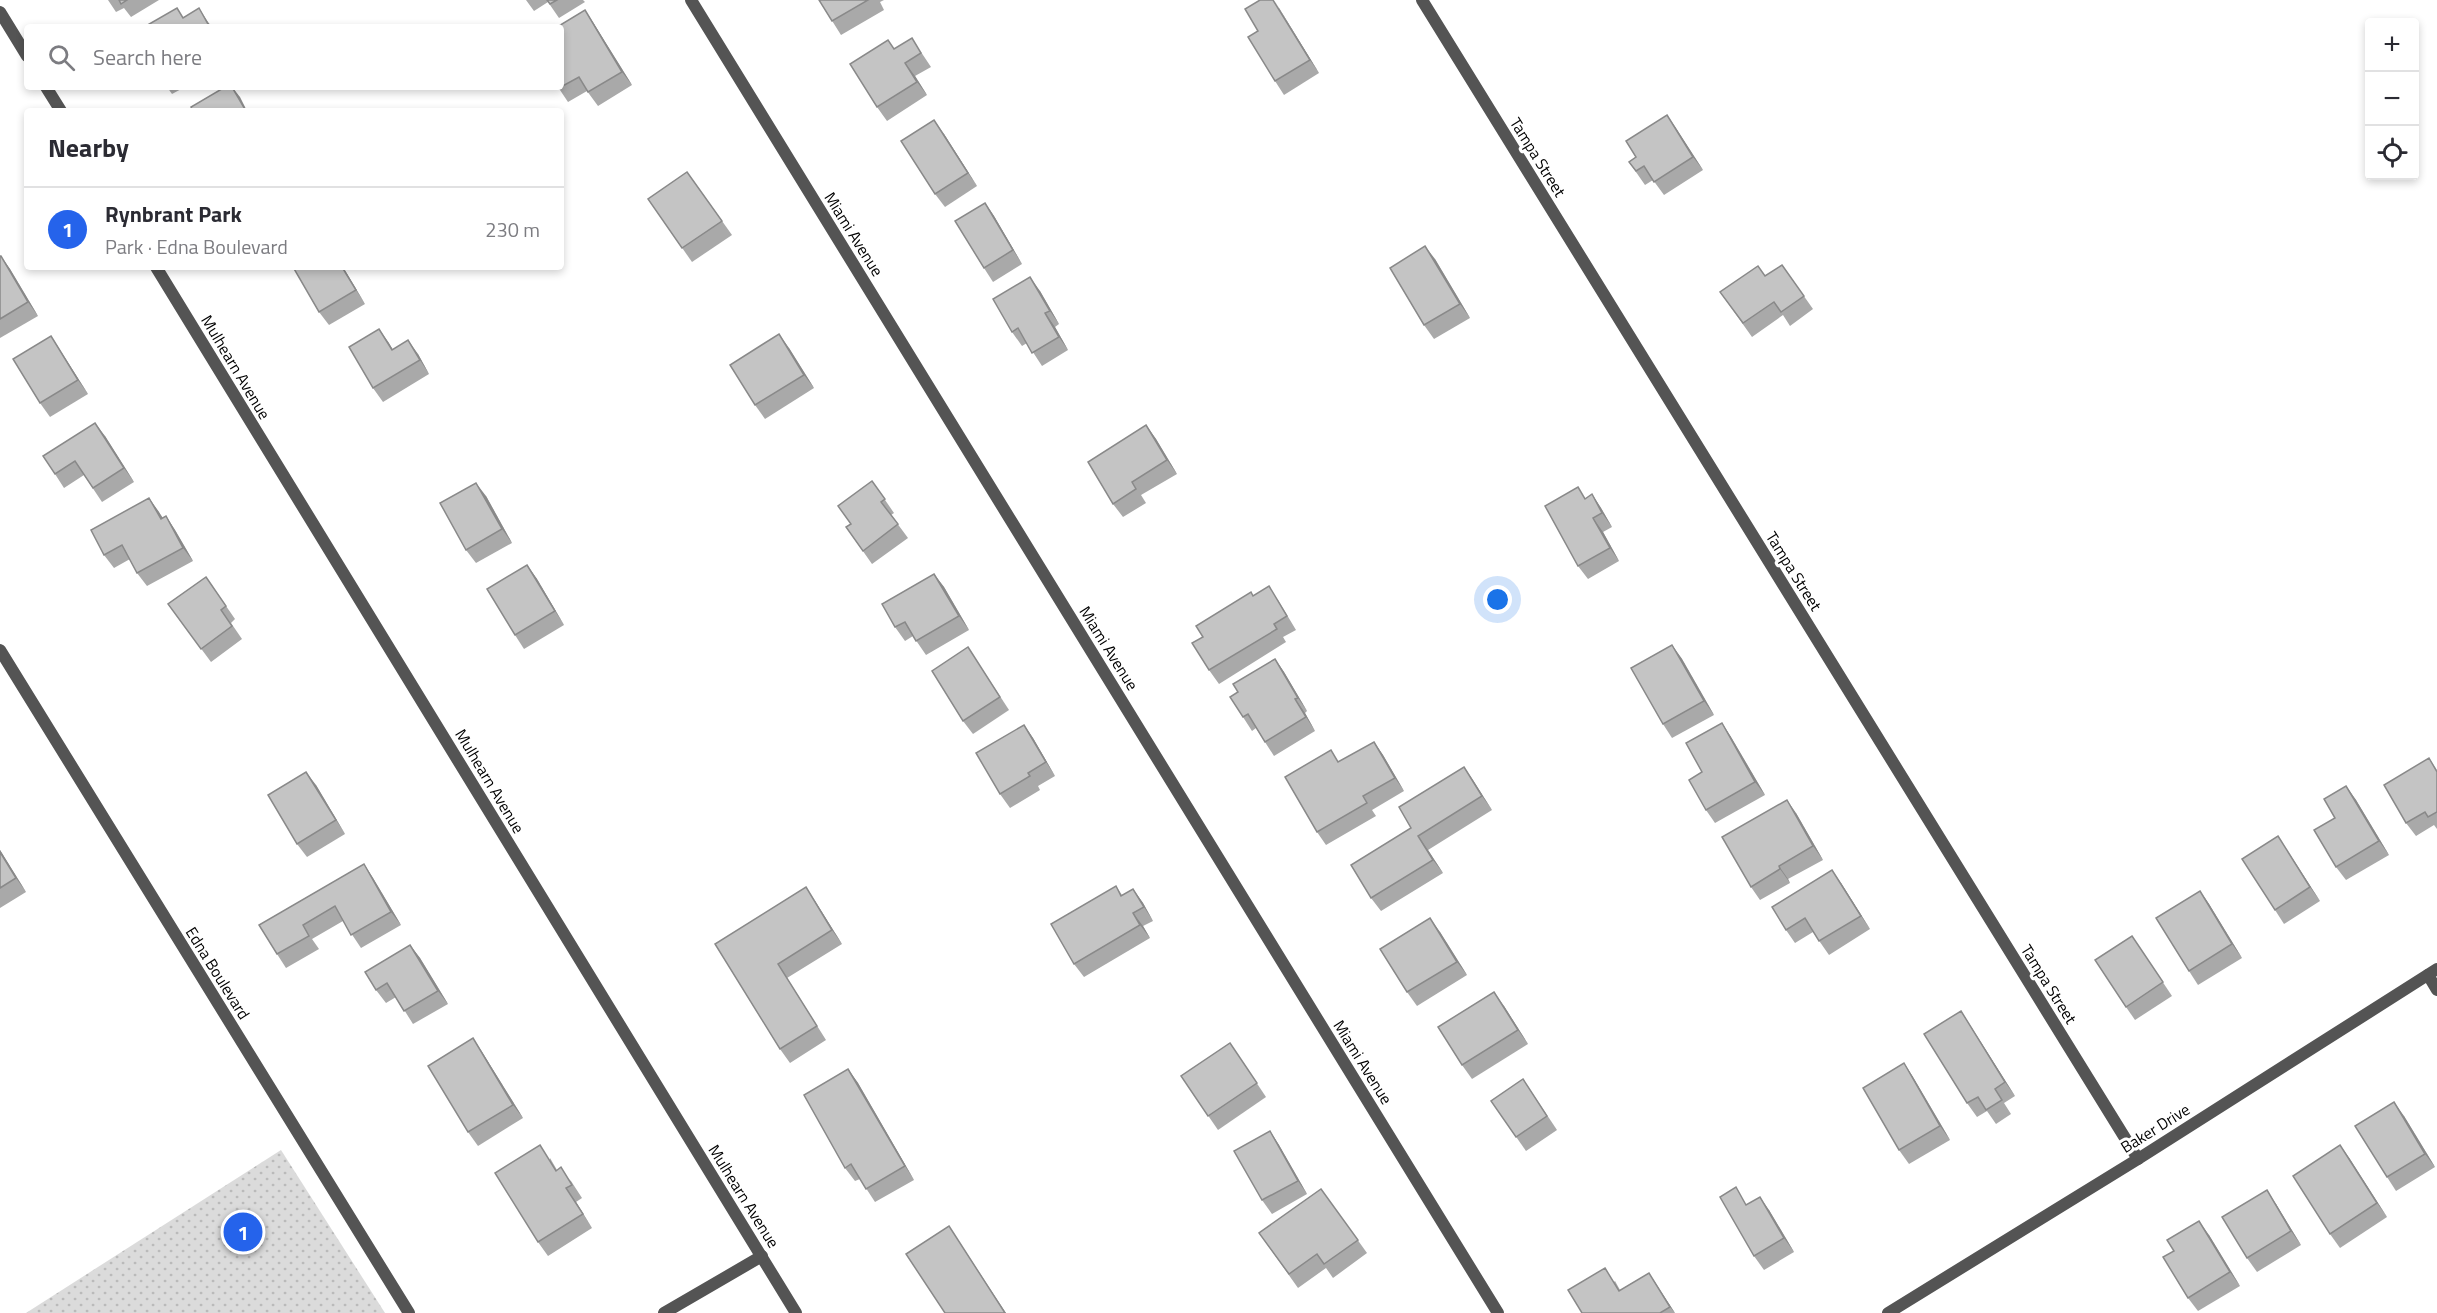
<!DOCTYPE html>
<meta charset="utf-8">
<style>
body{margin:0;font-family:"Titillium Web",sans-serif;background:#f7f7f7;color:#2b2b33}
.controls{position:absolute;right:18px;top:18px;display:grid;overflow:hidden;border-radius:6px;box-shadow:0 3px 9px #0003}
.controls button{width:54px;height:54px;display:grid;place-items:center;padding:0;border:0;border-bottom:2px solid #e1e1e2;background:#fff;color:#2b2b33;font:30px sans-serif}
.you{position:absolute;left:1498px;top:600px;width:21px;height:21px;margin:-15px;border:4px solid #fff;border-radius:50%;background:#1a73e8;box-shadow:0 0 0 9px #1a73e833}
.badge{display:grid;place-items:center;width:39px;height:39px;border-radius:50%;background:#2563eb;color:#fff;font-size:20px;font-weight:700}
.pin{position:absolute;translate:-50% -50%;border:3px solid #fff;box-shadow:0 2px 6px #0006}
.list{margin:0;padding:0;list-style:none}
h2{display:flex;justify-content:space-between;align-items:center;height:78px;margin:0;padding:0 24px;font-size:26px}
h2 small{font-size:20px;font-weight:400;color:#7c7c81}
.list li{display:grid;grid-template-columns:39px 1fr auto;gap:18px;align-items:center;box-sizing:border-box;height:84px;padding:0 24px;border-top:2px solid #e1e1e2}
.list b{display:block;font-size:22px;white-space:nowrap}
.list p{margin:0;font-size:20px;white-space:nowrap;color:#7c7c81}
.list em{font-size:20px;font-style:normal;color:#7c7c81}
.icon{flex:none;width:33px;height:33px;fill:none;stroke:currentColor;stroke-width:2;stroke-linecap:round;stroke-linejoin:round}
.map{position:relative;flex:none;width:2437px;height:1313px;overflow:hidden}
.search{position:absolute;background:#fff;box-shadow:0 3px 9px #0003;left:24px;top:24px;width:540px;height:66px;display:flex;align-items:center;gap:15px;box-sizing:border-box;padding:0 21px;border-radius:6px;color:#7c7c81;font-size:22px}
.panel{position:absolute;background:#fff;box-shadow:0 3px 9px #0003;left:24px;top:108px;width:540px;height:162px;border-radius:6px}
.map>svg:first-child{display:block}
.park{fill:url(#park-dots)}
.lines{fill:none;stroke-linecap:round;stroke-linejoin:round}
.minor{stroke:#545454;stroke-width:12}
.wall{fill:#a9a9a9}
.shaded-wall{fill:#898989}
.building{fill:#c4c4c4;stroke:#898989;stroke-width:1.5}
.labels{text-anchor:middle;dominant-baseline:central;stroke-width:6;stroke-linejoin:round;paint-order:stroke}
.street-label{font-size:16px;fill:#000;stroke:#fff}
</style>
<div class="map">
<svg width="2437" height="1313" viewBox="0 0 2437 1313">
<defs>
<pattern id="park-dots" width="8" height="8" patternUnits="userSpaceOnUse" patternTransform="scale(1.5)"><rect width="8" height="8" fill="#dbdbdb"/><path d="M2 2h.1M6 6h.1" fill="none" stroke="#bababa" stroke-width="1.8" stroke-linecap="round"/></pattern>
</defs>
<rect width="100%" height="100%" fill="#fff"/>
<polygon class="park" points="281,1150 385,1313 26,1313"/>
<g class="lines">
<g class="minor">
<polyline points="691,0 1498,1313"/>
<polyline points="1422,0 2138,1159"/>
<polyline points="0,12 27,56"/>
<polyline points="46,87 61,111"/>
<polyline points="156,267 796,1313"/>
<polyline points="0,650 409,1313"/>
<polyline points="2428,975 2437,990"/>
<polyline points="664,1313 762,1256"/>
<polyline points="1888,1313 2138,1159 2437,969"/>
</g>
</g>
<g class="wall">
<polygon points="108,0 159,0 131,17 124,8 116,12"/>
<polygon points="526,0 583,0 585,2 559,18 548,2 534,11"/>
<polygon points="819,0 884,0 880,2 884,10 841,35"/>
<polygon points="1279,8 1319,73 1284,95 1275,81 1258,31"/>
<polygon points="585,10 594,24 632,85 598,106 587,91 568,102 558,87"/>
<polygon points="894,49 921,52 931,67 915,76 927,95 887,121 877,107"/>
<polygon points="167,87 185,87 172,94"/>
<polygon points="1667,115 1703,170 1664,195 1653,180 1645,185 1629,162 1636,157"/>
<polygon points="944,134 977,186 945,207 935,194"/>
<polygon points="687,172 732,235 692,262 648,199"/>
<polygon points="985,203 994,216 1022,264 993,282 984,268"/>
<polygon points="0,256 10,269 38,316 0,338"/>
<polygon points="1435,259 1470,318 1434,339 1424,325"/>
<polygon points="1782,265 1813,309 1790,326 1783,315 1752,337 1720,292 1765,276"/>
<polygon points="293,267 343,267 365,304 329,325 319,312"/>
<polygon points="1040,291 1059,324 1055,327 1068,350 1042,366 1027,343 1022,346 1012,332"/>
<polygon points="379,329 393,350 418,354 429,374 383,402 373,388"/>
<polygon points="51,336 88,394 50,417 40,403"/>
<polygon points="789,348 814,388 765,419 755,405"/>
<polygon points="1146,425 1156,439 1177,474 1141,495 1146,503 1123,517 1113,504"/>
<polygon points="105,436 134,482 102,502 84,475 64,488 55,474"/>
<polygon points="872,481 894,513 891,515 908,538 872,564 846,527 851,524"/>
<polygon points="1592,494 1601,508 1612,527 1603,532 1619,561 1588,579 1578,566 1586,498"/>
<polygon points="486,496 512,543 476,563 466,550"/>
<polygon points="149,498 163,518 166,516 175,530 193,561 147,586 137,573 130,559 114,568 104,555"/>
<polygon points="527,565 537,579 564,625 524,649 515,635"/>
<polygon points="934,574 944,587 969,630 926,655 913,636 905,641 895,627"/>
<polygon points="206,577 235,619 231,623 242,639 211,662 168,604"/>
<polygon points="1253,596 1278,600 1296,630 1283,637 1286,642 1219,684 1209,670 1203,637"/>
<polygon points="1672,645 1682,659 1714,715 1672,738 1663,724"/>
<polygon points="1275,659 1284,672 1307,711 1305,713 1315,731 1274,756 1256,728 1252,731 1243,717 1238,692"/>
<polygon points="977,661 1009,710 973,734 963,721"/>
<polygon points="1722,723 1731,737 1765,795 1715,823 1706,810 1702,772"/>
<polygon points="1024,725 1033,738 1055,776 1038,786 1040,790 1010,808 1000,794"/>
<polygon points="1374,742 1383,755 1404,791 1372,810 1376,816 1326,845 1317,832 1339,762"/>
<polygon points="2429,758 2437,770 2437,829 2434,825 2416,836 2406,823"/>
<polygon points="1464,767 1492,810 1428,850 1443,873 1381,911 1371,898 1411,828"/>
<polygon points="316,785 345,834 307,857 297,844"/>
<polygon points="2346,786 2356,800 2389,855 2346,880 2336,867 2335,818"/>
<polygon points="1796,813 1823,860 1788,879 1790,883 1760,900 1751,887"/>
<polygon points="0,850 26,892 0,908"/>
<polygon points="2287,850 2320,901 2284,924 2275,910"/>
<polygon points="364,864 373,878 401,925 361,948 343,921 312,939 319,949 286,968 277,954 259,925"/>
<polygon points="1841,883 1870,929 1829,955 1813,932 1795,943 1786,930"/>
<polygon points="1116,886 1122,895 1133,889 1143,903 1153,921 1143,926 1150,938 1084,977 1074,964"/>
<polygon points="2200,891 2209,904 2242,958 2198,985 2189,971"/>
<polygon points="815,901 842,944 787,978 826,1040 790,1063 780,1049 715,944"/>
<polygon points="1440,932 1467,975 1417,1006 1407,992"/>
<polygon points="2132,936 2172,996 2135,1020 2126,1007"/>
<polygon points="410,945 420,958 448,1004 413,1024 396,997 386,1003 376,990"/>
<polygon points="1504,1006 1528,1044 1472,1079 1462,1065"/>
<polygon points="1961,1011 2015,1096 2004,1103 2011,1114 1996,1124 1987,1111 1977,1117 1967,1103"/>
<polygon points="473,1038 482,1052 523,1118 478,1146 468,1132"/>
<polygon points="1230,1043 1266,1097 1218,1130 1181,1076"/>
<polygon points="1904,1063 1913,1077 1950,1140 1909,1164 1899,1150"/>
<polygon points="848,1069 858,1083 914,1180 875,1202 860,1179 855,1181 845,1168"/>
<polygon points="1523,1079 1557,1130 1526,1151 1491,1101"/>
<polygon points="2404,1116 2435,1167 2396,1191 2387,1177"/>
<polygon points="1270,1131 1279,1145 1307,1194 1272,1214 1262,1200"/>
<polygon points="2340,1145 2387,1217 2340,1248 2330,1234"/>
<polygon points="550,1158 557,1170 571,1181 582,1198 576,1202 592,1228 548,1256 538,1242"/>
<polygon points="1321,1189 1367,1253 1333,1278 1326,1268 1298,1288 1259,1233"/>
<polygon points="1748,1204 1769,1210 1794,1252 1764,1270 1754,1256"/>
<polygon points="2276,1204 2301,1245 2257,1272 2247,1258"/>
<polygon points="2209,1235 2240,1286 2198,1311 2188,1298 2174,1251"/>
<polygon points="1649,1273 1675,1313 1582,1313 1615,1281 1620,1290"/>
</g>
<g class="shaded-wall">
<polygon points="1274,0 1279,8 1319,73 1310,60"/>
<polygon points="199,8 208,22 212,27 209,26"/>
<polygon points="585,10 594,24 632,85 622,72"/>
<polygon points="905,63 915,76 927,95 917,82"/>
<polygon points="232,87 240,97 247,111 246,111"/>
<polygon points="1667,115 1676,128 1703,170 1693,157"/>
<polygon points="934,120 944,134 977,186 968,173"/>
<polygon points="985,203 994,216 1022,264 1013,250"/>
<polygon points="1425,246 1435,259 1470,318 1460,304"/>
<polygon points="1,256 10,269 38,316 28,302"/>
<polygon points="342,267 343,267 365,304 356,290"/>
<polygon points="1030,277 1040,291 1059,324 1050,311"/>
<polygon points="1045,313 1055,327 1068,350 1059,337"/>
<polygon points="379,329 389,343 401,364 392,350"/>
<polygon points="779,334 789,348 814,388 804,375"/>
<polygon points="51,336 60,350 88,394 78,380"/>
<polygon points="408,340 418,354 429,374 420,360"/>
<polygon points="95,423 105,436 134,482 124,468"/>
<polygon points="1146,425 1156,439 1177,474 1167,460"/>
<polygon points="476,483 486,496 512,543 502,529"/>
<polygon points="1592,494 1601,508 1612,527 1602,513"/>
<polygon points="149,498 159,512 171,533 161,519"/>
<polygon points="166,516 175,530 193,561 183,548"/>
<polygon points="1593,518 1603,532 1619,561 1610,548"/>
<polygon points="527,565 537,579 564,625 555,611"/>
<polygon points="934,574 944,587 969,630 959,616"/>
<polygon points="1672,645 1682,659 1714,715 1704,701"/>
<polygon points="1275,659 1284,672 1307,711 1298,698"/>
<polygon points="1295,699 1305,713 1315,731 1306,717"/>
<polygon points="1722,723 1731,737 1765,795 1755,782"/>
<polygon points="1024,725 1033,738 1055,776 1046,762"/>
<polygon points="1374,742 1383,755 1404,791 1395,778"/>
<polygon points="1464,767 1473,780 1492,810 1482,796"/>
<polygon points="306,772 316,785 345,834 336,820"/>
<polygon points="2346,786 2356,800 2389,855 2379,841"/>
<polygon points="1787,800 1796,813 1823,860 1813,846"/>
<polygon points="1418,836 1428,850 1443,873 1433,860"/>
<polygon points="2278,836 2287,850 2320,901 2310,887"/>
<polygon points="0,850 26,892 16,878 0,852"/>
<polygon points="364,864 373,878 401,925 391,912"/>
<polygon points="1779,866 1788,879 1790,883 1780,869"/>
<polygon points="1832,870 1841,883 1870,929 1861,916"/>
<polygon points="806,887 815,901 842,944 832,930"/>
<polygon points="1133,889 1143,903 1153,921 1144,907"/>
<polygon points="2200,891 2209,904 2242,958 2232,944"/>
<polygon points="1133,913 1143,926 1150,938 1140,925"/>
<polygon points="1430,918 1440,932 1467,975 1457,962"/>
<polygon points="410,945 420,958 448,1004 438,991"/>
<polygon points="1494,992 1504,1006 1528,1044 1518,1030"/>
<polygon points="1961,1011 1970,1025 2015,1096 2005,1082"/>
<polygon points="473,1038 482,1052 523,1118 513,1105"/>
<polygon points="1904,1063 1913,1077 1950,1140 1940,1126"/>
<polygon points="848,1069 858,1083 914,1180 905,1166"/>
<polygon points="2394,1102 2404,1116 2435,1167 2425,1154"/>
<polygon points="1270,1131 1279,1145 1307,1194 1298,1181"/>
<polygon points="2340,1145 2350,1159 2387,1217 2377,1203"/>
<polygon points="566,1188 576,1202 592,1228 583,1214"/>
<polygon points="2267,1190 2276,1204 2301,1245 2291,1231"/>
<polygon points="1760,1197 1769,1210 1794,1252 1784,1238"/>
<polygon points="2199,1221 2209,1235 2240,1286 2230,1272"/>
<polygon points="949,1226 958,1240 1006,1313 1005,1313"/>
<polygon points="1649,1273 1658,1287 1675,1313 1670,1307"/>
</g>
<g class="building">
<polygon points="119,0 127,0 121,4"/>
<polygon points="547,0 557,0 550,4"/>
<polygon points="819,0 868,0 832,21"/>
<polygon points="1260,0 1273,0 1310,60 1275,81 1248,37 1258,31 1245,9"/>
<polygon points="177,8 183,18 199,8 209,26 208,27 144,27"/>
<polygon points="585,10 622,72 588,92 579,77 559,88 558,87 561,87 561,27 557,27"/>
<polygon points="912,38 921,53 905,63 917,82 877,107 850,64 888,40 894,49"/>
<polygon points="225,87 232,87 246,111 193,111 191,107"/>
<polygon points="1667,115 1693,157 1654,182 1644,166 1636,171 1629,162 1636,157 1626,141"/>
<polygon points="934,120 968,173 935,194 901,141"/>
<polygon points="687,172 722,221 682,248 648,199"/>
<polygon points="985,203 1013,250 984,268 955,221"/>
<polygon points="1425,246 1460,304 1424,325 1390,268"/>
<polygon points="0,256 1,256 28,302 0,319"/>
<polygon points="1782,265 1804,296 1781,312 1774,302 1743,323 1720,292 1758,266 1765,276"/>
<polygon points="293,267 342,267 356,290 319,312"/>
<polygon points="1030,277 1050,311 1045,313 1059,337 1032,353 1018,328 1012,332 993,299"/>
<polygon points="379,329 392,350 408,340 420,360 373,388 349,347"/>
<polygon points="779,334 804,375 755,405 730,365"/>
<polygon points="51,336 78,380 40,403 13,359"/>
<polygon points="95,423 124,468 93,488 75,461 55,474 43,456"/>
<polygon points="1146,425 1167,460 1132,482 1136,489 1113,504 1088,462"/>
<polygon points="872,481 885,499 881,502 898,524 863,551 846,527 851,524 838,506"/>
<polygon points="476,483 502,529 466,550 440,503"/>
<polygon points="1578,487 1585,499 1592,494 1602,513 1593,518 1610,548 1578,566 1545,506"/>
<polygon points="149,498 161,519 166,516 183,548 137,573 122,545 104,555 91,530"/>
<polygon points="527,565 555,611 515,635 487,589"/>
<polygon points="934,574 959,616 916,641 905,622 895,627 882,604"/>
<polygon points="206,577 226,606 221,610 232,626 201,649 168,604"/>
<polygon points="1269,586 1287,616 1274,624 1277,629 1209,670 1192,643 1203,637 1196,626 1251,592 1253,596"/>
<polygon points="1672,645 1704,701 1663,724 1631,668"/>
<polygon points="968,647 1000,697 963,721 932,671"/>
<polygon points="1275,659 1298,698 1295,699 1306,717 1265,742 1248,714 1243,717 1230,697 1238,692 1233,684"/>
<polygon points="1722,723 1755,782 1706,810 1689,780 1702,772 1686,743"/>
<polygon points="1024,725 1046,762 1028,773 1030,776 1000,794 976,753"/>
<polygon points="1374,742 1395,778 1363,796 1367,803 1317,832 1285,777 1331,750 1338,762"/>
<polygon points="2429,758 2437,772 2437,812 2428,817 2425,812 2406,823 2384,785"/>
<polygon points="1464,767 1482,796 1418,836 1433,860 1371,898 1351,865 1411,828 1399,807"/>
<polygon points="306,772 336,820 297,844 268,795"/>
<polygon points="2346,786 2379,841 2336,867 2314,830 2335,818 2324,799"/>
<polygon points="1787,800 1813,846 1779,866 1780,869 1751,887 1722,837"/>
<polygon points="2278,836 2310,887 2275,910 2242,859"/>
<polygon points="0,852 16,878 0,888"/>
<polygon points="364,864 391,912 351,935 335,906 303,925 309,936 277,954 259,925"/>
<polygon points="1832,870 1861,916 1819,941 1805,918 1786,930 1772,907"/>
<polygon points="1116,886 1121,896 1133,889 1144,907 1133,913 1140,925 1074,964 1051,924"/>
<polygon points="806,887 832,930 778,964 817,1026 780,1049 715,944"/>
<polygon points="2200,891 2232,944 2189,971 2156,918"/>
<polygon points="1430,918 1457,962 1407,992 1380,949"/>
<polygon points="2132,936 2163,982 2126,1007 2095,960"/>
<polygon points="410,945 438,991 404,1011 387,983 376,990 365,972"/>
<polygon points="1494,992 1518,1030 1462,1065 1438,1027"/>
<polygon points="1961,1011 2005,1082 1995,1089 2002,1100 1986,1110 1978,1097 1967,1103 1924,1034"/>
<polygon points="473,1038 513,1105 468,1132 428,1066"/>
<polygon points="1230,1043 1257,1083 1208,1116 1181,1076"/>
<polygon points="1904,1063 1940,1126 1899,1150 1863,1088"/>
<polygon points="848,1069 905,1166 866,1189 851,1164 845,1168 804,1095"/>
<polygon points="1523,1079 1547,1116 1516,1137 1491,1101"/>
<polygon points="2394,1102 2425,1154 2387,1177 2355,1126"/>
<polygon points="1270,1131 1298,1181 1262,1200 1234,1151"/>
<polygon points="540,1145 556,1171 561,1167 572,1185 566,1188 583,1214 538,1242 495,1173"/>
<polygon points="2340,1145 2377,1203 2330,1234 2293,1176"/>
<polygon points="1736,1187 1746,1205 1760,1197 1784,1238 1754,1256 1720,1197"/>
<polygon points="1321,1189 1358,1240 1324,1264 1317,1254 1289,1274 1259,1233"/>
<polygon points="2267,1190 2291,1231 2247,1258 2222,1217"/>
<polygon points="2199,1221 2230,1272 2188,1298 2163,1257 2174,1251 2167,1240"/>
<polygon points="949,1226 1005,1313 945,1313 906,1254"/>
<polygon points="1605,1268 1619,1291 1649,1273 1670,1307 1660,1313 1582,1313 1568,1290"/>
</g>
<g class="labels">
<g class="street-label">
<text transform="translate(1538 157) rotate(58)">Tampa Street</text>
<text transform="translate(854 234) rotate(58)">Miami Avenue</text>
<text transform="translate(236 367) rotate(59)">Mulhearn Avenue</text>
<text transform="translate(1794 571) rotate(58)">Tampa Street</text>
<text transform="translate(1109 648) rotate(58)">Miami Avenue</text>
<text transform="translate(490 781) rotate(59)">Mulhearn Avenue</text>
<text transform="translate(218 973) rotate(58)">Edna Boulevard</text>
<text transform="translate(2049 984) rotate(58)">Tampa Street</text>
<text transform="translate(1363 1062) rotate(58)">Miami Avenue</text>
<text transform="translate(2155 1128) rotate(-32)">Baker Drive</text>
<text transform="translate(744 1196) rotate(58)">Mulhearn Avenue</text>
</g>
</g>
</svg>
<div class="controls">
<button>+</button>
<button>−</button>
<button><svg class="icon" aria-label="locate" viewBox="0 0 24 24"><circle cx="12" cy="12" r="6"/><path d="M12 2v4M12 18v4M2 12h4M18 12h4"/></svg></button>
</div>
<div class="you"></div>
<div class="pin badge" style="left:243px;top:1232px">1</div>
<div class="search"><svg class="icon" aria-label="search" viewBox="0 0 24 24"><circle cx="10" cy="10" r="6"/><path d="M15 15l6 6"/></svg>Search here</div>
<section class="panel">
<h2>Nearby<small></small></h2>
<ul class="list">
<li><span class="badge">1</span><div><b>Rynbrant Park</b><p>Park · Edna Boulevard</p></div><em>230 m</em></li>
</ul>
</section>
</div>
